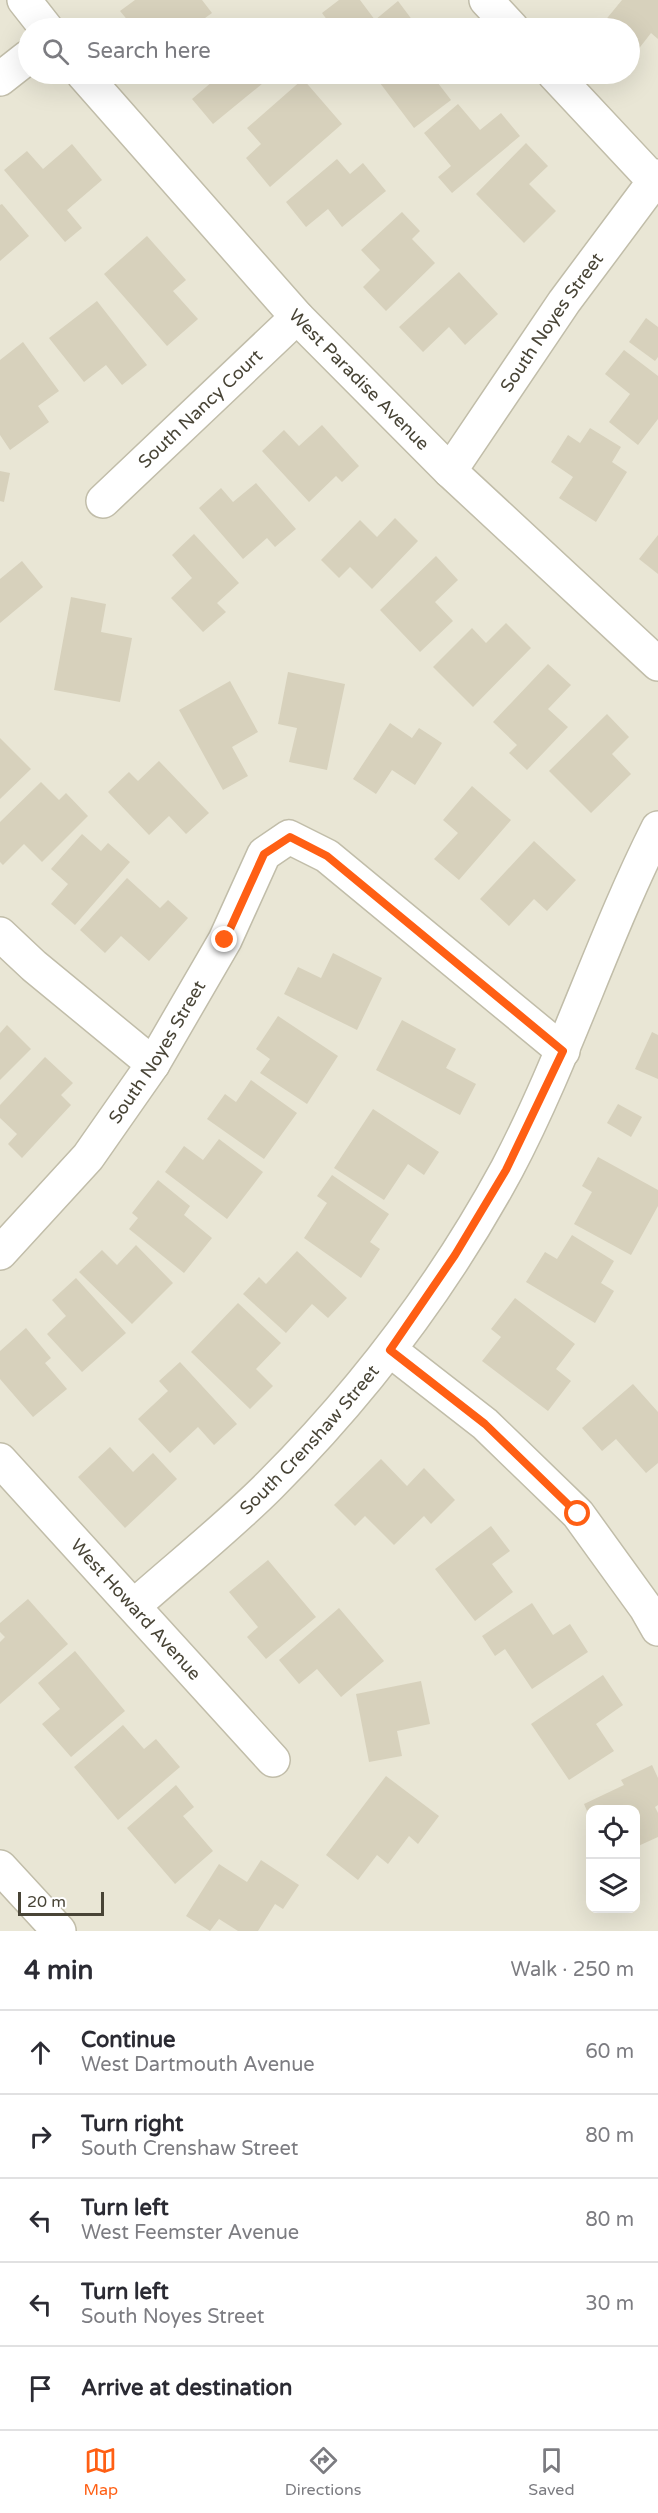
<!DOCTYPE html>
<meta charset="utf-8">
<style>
body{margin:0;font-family:"Varela Round",sans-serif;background:#f2f2f3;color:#2b2b33}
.controls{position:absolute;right:18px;bottom:18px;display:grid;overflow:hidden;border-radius:12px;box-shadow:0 6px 24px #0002}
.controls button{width:54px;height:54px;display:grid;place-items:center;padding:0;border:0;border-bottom:2px solid #e1e1e2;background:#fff;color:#2b2b33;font:30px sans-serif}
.scale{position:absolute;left:18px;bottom:15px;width:86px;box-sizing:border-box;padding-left:6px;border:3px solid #484436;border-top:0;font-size:16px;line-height:21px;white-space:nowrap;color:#484436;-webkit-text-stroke:4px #fff;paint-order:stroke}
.stop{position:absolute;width:18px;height:18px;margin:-14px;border:4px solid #ff5f14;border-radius:50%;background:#fff}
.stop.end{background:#ff5f14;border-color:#fff;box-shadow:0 2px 6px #0008}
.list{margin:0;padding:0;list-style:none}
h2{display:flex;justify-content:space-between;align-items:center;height:78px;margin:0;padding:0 24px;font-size:26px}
h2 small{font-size:20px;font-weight:400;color:#7c7c81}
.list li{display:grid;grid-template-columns:39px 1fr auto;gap:18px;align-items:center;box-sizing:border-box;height:84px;padding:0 24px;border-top:2px solid #e1e1e2}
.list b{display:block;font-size:22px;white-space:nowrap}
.list p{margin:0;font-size:20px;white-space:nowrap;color:#7c7c81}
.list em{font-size:20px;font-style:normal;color:#7c7c81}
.icon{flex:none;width:33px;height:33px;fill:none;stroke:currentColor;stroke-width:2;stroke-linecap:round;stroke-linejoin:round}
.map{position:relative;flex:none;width:658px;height:1931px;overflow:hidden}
.search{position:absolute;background:#fff;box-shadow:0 6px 24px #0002;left:18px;right:18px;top:18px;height:66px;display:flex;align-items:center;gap:15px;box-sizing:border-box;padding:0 21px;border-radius:33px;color:#7c7c81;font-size:22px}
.sheet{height:498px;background:#fff}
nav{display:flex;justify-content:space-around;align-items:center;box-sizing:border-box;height:84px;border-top:2px solid #e1e1e2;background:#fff;font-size:16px;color:#7c7c81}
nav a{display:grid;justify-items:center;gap:3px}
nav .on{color:#ff5f14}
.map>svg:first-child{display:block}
.residential{fill:#e9e6d5;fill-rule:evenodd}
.building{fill:#d7d1bc}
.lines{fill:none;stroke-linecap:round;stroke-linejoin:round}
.minor-casing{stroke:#c1bda9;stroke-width:36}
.minor{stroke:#fff;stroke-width:33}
.route{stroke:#ff5f14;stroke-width:8}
.labels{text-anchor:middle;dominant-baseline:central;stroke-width:4.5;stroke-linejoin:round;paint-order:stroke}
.street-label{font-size:18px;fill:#484436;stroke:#fff}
</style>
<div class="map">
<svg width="658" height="1931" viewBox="0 0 658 1931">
<rect width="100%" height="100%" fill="#f5f3e7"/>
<path class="residential" d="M0,0H658V1931H0ZM28,28H630V74H28ZM590,1810H636V1908H590Z"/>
<g class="building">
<polygon points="135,0 202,0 212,13 191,28 169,28 163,21 153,28 134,28 120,11"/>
<polygon points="339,0 360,0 375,20 398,1 416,25 411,28 333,28 322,13"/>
<polygon points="622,0 658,0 658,39 651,33 630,60 630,28 599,28"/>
<polygon points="207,74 274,74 213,124 192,99 213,81"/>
<polygon points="384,74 431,74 451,100 414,128 377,79"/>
<polygon points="303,79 342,124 270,187 246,158 261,144 247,128"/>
<polygon points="458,104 480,130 501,113 520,136 452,193 438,177 451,166 424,133"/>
<polygon points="526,143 548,166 529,184 556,211 524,243 476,194"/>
<polygon points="72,144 102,180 67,210 82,228 65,242 4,170 27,151 43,169"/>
<polygon points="337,159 350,174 363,163 386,191 342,227 328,209 306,227 286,202"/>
<polygon points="2,204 29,236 0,261 0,205"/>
<polygon points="402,212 420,231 412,239 435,263 386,311 363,287 380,270 361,250"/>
<polygon points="147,236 186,280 173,291 198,319 167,346 104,274"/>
<polygon points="459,272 498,314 465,345 449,327 423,352 399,327"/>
<polygon points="97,301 147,365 122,385 106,365 84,382 49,338"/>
<polygon points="646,318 658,327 658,357 655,361 629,342"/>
<polygon points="23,342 59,391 38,406 49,422 10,450 0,435 0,360"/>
<polygon points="624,350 658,376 658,419 638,445 609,422 630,394 605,374"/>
<polygon points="322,425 359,466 342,482 336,476 309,502 262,451 284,430 299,446"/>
<polygon points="590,428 621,447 612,462 627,472 596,522 559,498 573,477 551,462 568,435 580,443"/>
<polygon points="0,471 10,473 4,502 0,501"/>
<polygon points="256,483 296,529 275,547 267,538 243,559 199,508 221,488 233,502"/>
<polygon points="395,518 418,541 372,589 350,567 339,578 321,560 360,520 377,537"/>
<polygon points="194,534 239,583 217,603 226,612 203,632 171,598 192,578 172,555"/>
<polygon points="658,535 658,574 639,559"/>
<polygon points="436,556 458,580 435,602 453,621 420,652 380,610"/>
<polygon points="22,561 43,587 0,623 0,579"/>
<polygon points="71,597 106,604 101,632 132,638 120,702 54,690"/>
<polygon points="506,623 531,648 473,707 433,667 472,628 486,643"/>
<polygon points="548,664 571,685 548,709 568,727 527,770 509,753 517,745 493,722"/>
<polygon points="288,672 345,684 327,770 289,762 297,728 278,724"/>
<polygon points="230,681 258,732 232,747 248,776 223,790 179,710"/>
<polygon points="607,714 629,737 612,754 631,774 591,813 549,771"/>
<polygon points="390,723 412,738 419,728 442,743 415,785 392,770 376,794 353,779"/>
<polygon points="0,738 31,769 0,799"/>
<polygon points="159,761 209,813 186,834 169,816 149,835 108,792 129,772 138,781"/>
<polygon points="41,782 59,800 66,793 88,816 42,862 24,844 3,865 0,862 0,822"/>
<polygon points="472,786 511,820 459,880 434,859 458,833 443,820"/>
<polygon points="82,834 101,851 108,843 130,862 75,925 51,904 68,884 51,869"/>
<polygon points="534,841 576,880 547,911 534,899 509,926 480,899"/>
<polygon points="127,878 160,908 168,900 188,918 149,961 121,936 105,953 80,930"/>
<polygon points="333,953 382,978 357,1030 284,994 298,967 321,978"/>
<polygon points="278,1016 338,1056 307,1104 260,1073 270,1059 256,1049"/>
<polygon points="402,1020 456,1049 446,1068 476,1084 460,1115 376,1070"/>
<polygon points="7,1025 31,1049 0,1080 0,1033"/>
<polygon points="652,1032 658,1035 658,1079 635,1069"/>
<polygon points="45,1057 73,1083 61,1095 71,1105 22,1158 8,1144 17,1134 0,1118 0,1105"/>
<polygon points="251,1080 297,1113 264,1159 207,1119 225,1094 236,1102"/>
<polygon points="618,1104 642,1117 631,1137 607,1123"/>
<polygon points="373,1109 439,1152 424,1175 408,1164 384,1200 334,1168"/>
<polygon points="219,1139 263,1172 227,1219 165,1172 184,1146 203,1160"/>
<polygon points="598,1157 658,1190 658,1206 631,1255 574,1224 592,1192 582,1186"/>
<polygon points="332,1175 389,1214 370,1242 380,1249 361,1278 304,1238 327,1203 317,1196"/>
<polygon points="158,1180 190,1206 184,1215 212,1238 184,1273 129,1229 138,1218 132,1213"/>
<polygon points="572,1235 614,1261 601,1283 614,1291 595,1323 526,1282 545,1252 557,1259"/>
<polygon points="136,1245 173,1283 132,1324 79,1272 102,1250 117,1265"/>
<polygon points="297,1251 347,1298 328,1318 312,1304 286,1333 243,1294 259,1277 266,1284"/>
<polygon points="76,1278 126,1333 82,1372 47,1334 66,1316 52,1300"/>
<polygon points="515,1298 575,1344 556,1369 571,1381 548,1411 482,1361 501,1337 491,1329"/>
<polygon points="238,1303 281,1343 256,1369 273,1386 250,1409 191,1352"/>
<polygon points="26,1328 51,1358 45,1363 67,1389 33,1417 0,1379 0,1351"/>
<polygon points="180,1362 237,1424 214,1445 198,1427 170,1453 138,1419 168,1391 159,1381"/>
<polygon points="633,1384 658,1412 658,1463 646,1473 616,1439 602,1451 582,1428"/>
<polygon points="110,1447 133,1472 153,1453 177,1479 125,1528 78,1477"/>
<polygon points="381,1459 407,1486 424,1468 455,1500 431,1524 424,1516 394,1545 365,1516 355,1526 334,1505"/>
<polygon points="491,1526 510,1551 492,1564 513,1592 475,1621 435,1569"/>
<polygon points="268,1560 316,1617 266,1659 247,1637 258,1627 229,1592"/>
<polygon points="28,1599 68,1644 0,1704 0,1642 5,1637 0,1632 0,1623"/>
<polygon points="532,1603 553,1635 570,1624 588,1652 532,1689 505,1649 495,1656 482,1636"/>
<polygon points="339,1608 384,1661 341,1697 317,1669 299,1684 279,1660"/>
<polygon points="75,1651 125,1711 71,1757 42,1724 60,1709 38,1683"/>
<polygon points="603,1675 623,1705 596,1724 614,1751 569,1780 531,1724"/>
<polygon points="421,1681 430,1724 397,1731 402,1756 369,1762 356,1694"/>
<polygon points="123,1725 144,1749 156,1739 180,1767 118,1820 74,1767"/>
<polygon points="652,1765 658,1778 658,1805 655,1807 658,1813 658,1837 636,1847 636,1810 590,1810 590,1818 584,1804 624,1785 621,1780"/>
<polygon points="386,1776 439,1816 418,1844 409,1836 388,1864 377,1855 358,1880 326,1855"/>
<polygon points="176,1785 194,1807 183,1816 213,1851 175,1884 127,1828"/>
<polygon points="261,1860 299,1885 283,1909 275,1904 258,1931 238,1931 219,1919 210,1931 186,1916 219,1864 247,1882"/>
</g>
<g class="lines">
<defs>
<g id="minor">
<polyline points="24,0 46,28"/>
<polyline points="486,0 512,28"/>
<path id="s1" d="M83,74L297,317L450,471L658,664"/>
<polyline points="554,74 654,181"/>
<polyline points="0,79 28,57"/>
<path id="s2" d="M450,471L564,302L658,176"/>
<path id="s3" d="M103,501L297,317"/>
<polyline points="0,934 34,966 153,1064"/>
<path id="s4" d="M0,1253L88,1157L153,1064L225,940L264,854L289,837L327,856L563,1051"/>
<polyline points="390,1350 485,1424 578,1514 646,1608 658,1629"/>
<path id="s5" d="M0,1460L273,1760"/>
<path id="s6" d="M134,1606C179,1566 227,1528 270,1485C363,1392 444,1285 507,1169C565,1059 602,939 658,828"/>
<polyline points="0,1867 59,1931"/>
</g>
</defs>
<use href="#minor" class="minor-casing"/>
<use href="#minor" class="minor"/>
</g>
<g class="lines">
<polyline class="route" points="225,940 264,854 290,837 327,856 563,1051 506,1170 455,1255 390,1350 485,1424 578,1514"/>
</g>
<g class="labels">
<g class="street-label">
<text stroke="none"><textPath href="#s2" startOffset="180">South Noyes Street</textPath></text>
<text stroke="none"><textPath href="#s1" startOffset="412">West Paradise Avenue</textPath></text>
<text stroke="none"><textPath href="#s3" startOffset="134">South Nancy Court</textPath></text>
<text stroke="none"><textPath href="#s4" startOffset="256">South Noyes Street</textPath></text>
<text stroke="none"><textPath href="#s6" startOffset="242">South Crenshaw Street</textPath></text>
<text stroke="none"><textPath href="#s5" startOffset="202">West Howard Avenue</textPath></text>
</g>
</g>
</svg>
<div class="controls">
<button><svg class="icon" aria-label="locate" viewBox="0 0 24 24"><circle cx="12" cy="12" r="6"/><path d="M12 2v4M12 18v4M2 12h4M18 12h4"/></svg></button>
<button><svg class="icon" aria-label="layers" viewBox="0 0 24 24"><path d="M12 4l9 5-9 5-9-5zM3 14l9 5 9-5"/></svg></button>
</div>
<div class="scale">20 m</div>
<div class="stop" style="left:578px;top:1514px"></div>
<div class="stop end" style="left:225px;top:940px"></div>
<div class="search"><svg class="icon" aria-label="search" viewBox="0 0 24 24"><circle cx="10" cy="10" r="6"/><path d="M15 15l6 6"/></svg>Search here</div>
</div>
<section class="sheet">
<h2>4 min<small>Walk · 250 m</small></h2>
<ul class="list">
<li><svg class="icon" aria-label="ahead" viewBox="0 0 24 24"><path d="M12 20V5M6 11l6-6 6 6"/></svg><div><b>Continue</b><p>West Dartmouth Avenue</p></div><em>60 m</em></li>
<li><svg class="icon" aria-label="right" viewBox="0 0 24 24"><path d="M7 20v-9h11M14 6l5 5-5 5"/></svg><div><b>Turn right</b><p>South Crenshaw Street</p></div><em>80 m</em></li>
<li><svg class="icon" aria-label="left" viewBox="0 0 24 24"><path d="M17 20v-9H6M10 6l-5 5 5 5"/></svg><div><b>Turn left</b><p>West Feemster Avenue</p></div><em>80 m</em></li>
<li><svg class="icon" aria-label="left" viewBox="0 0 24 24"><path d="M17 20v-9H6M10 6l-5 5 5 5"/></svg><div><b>Turn left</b><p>South Noyes Street</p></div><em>30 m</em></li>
<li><svg class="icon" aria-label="arrive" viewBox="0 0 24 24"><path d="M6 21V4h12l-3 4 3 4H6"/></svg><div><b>Arrive at destination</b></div></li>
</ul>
</section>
<nav>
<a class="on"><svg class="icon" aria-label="map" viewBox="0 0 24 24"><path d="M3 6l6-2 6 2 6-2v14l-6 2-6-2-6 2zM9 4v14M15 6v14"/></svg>Map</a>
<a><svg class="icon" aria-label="directions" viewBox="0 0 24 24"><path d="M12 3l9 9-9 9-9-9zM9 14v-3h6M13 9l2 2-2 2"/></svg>Directions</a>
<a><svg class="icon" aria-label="saved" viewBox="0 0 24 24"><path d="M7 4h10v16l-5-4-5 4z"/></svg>Saved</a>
</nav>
